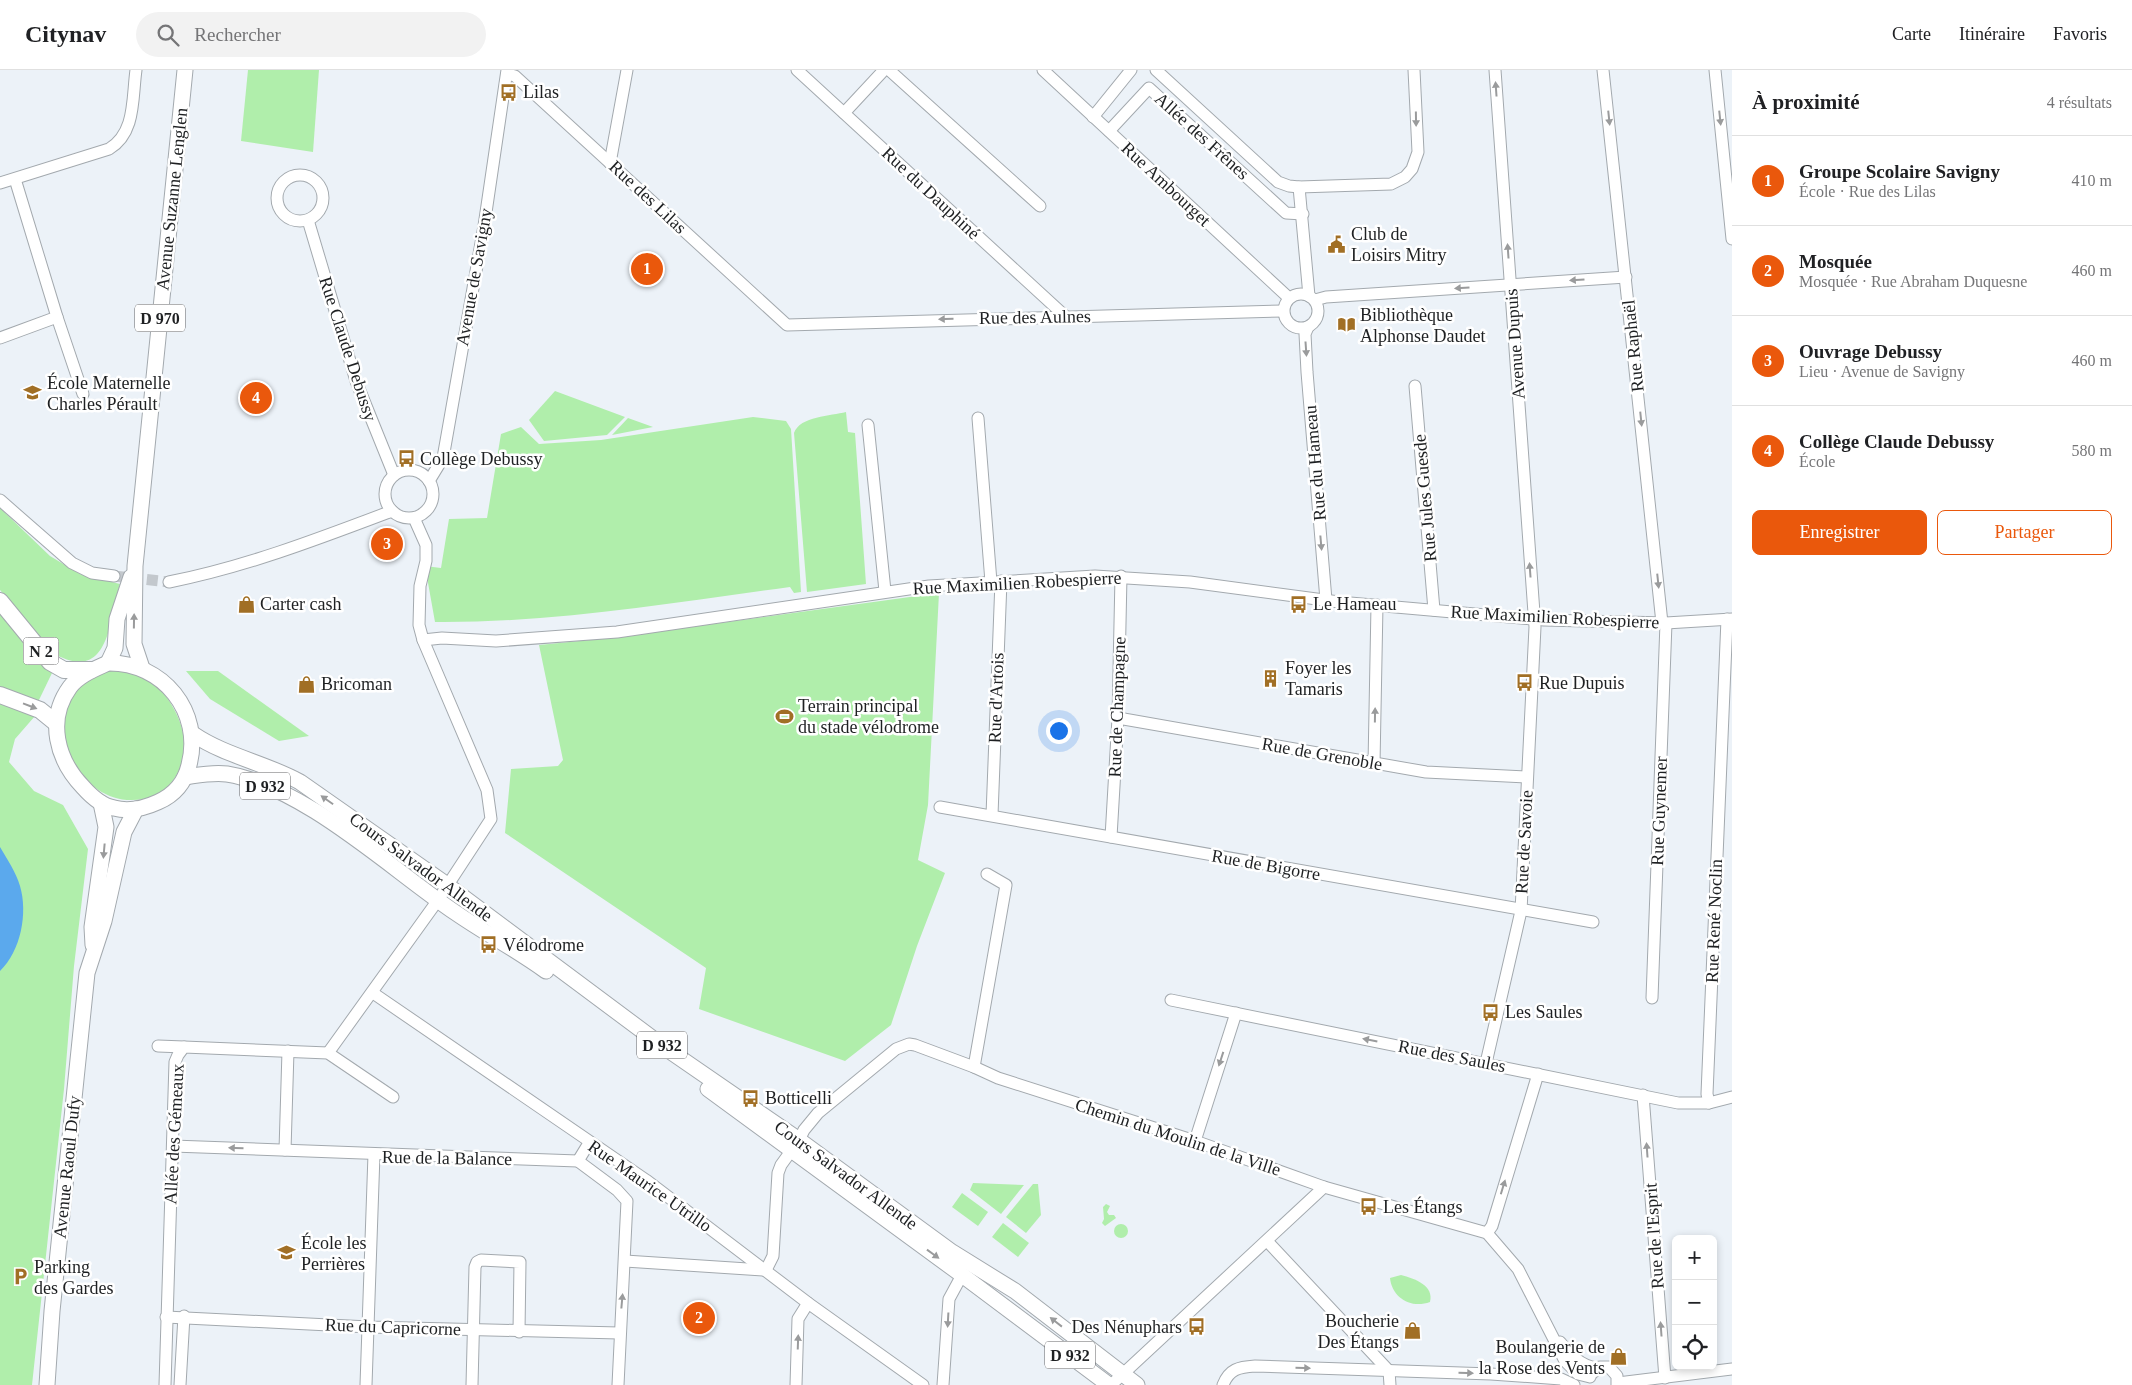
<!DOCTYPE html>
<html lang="fr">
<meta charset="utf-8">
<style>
body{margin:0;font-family:"Times New Roman",serif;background:#f2f2f2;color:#202124}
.controls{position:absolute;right:15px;bottom:15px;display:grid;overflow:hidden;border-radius:8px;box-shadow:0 2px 8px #0003}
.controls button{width:45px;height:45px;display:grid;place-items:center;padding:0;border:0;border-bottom:1px solid #e0e0e0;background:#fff;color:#202124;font:25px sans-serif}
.you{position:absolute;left:1058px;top:660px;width:18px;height:18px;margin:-12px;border:4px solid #fff;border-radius:50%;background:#1a73e8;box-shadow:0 0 0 8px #1a73e833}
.badge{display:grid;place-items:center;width:32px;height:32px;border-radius:50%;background:#ea580c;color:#fff;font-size:16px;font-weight:700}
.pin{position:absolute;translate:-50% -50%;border:2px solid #fff;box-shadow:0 1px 5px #0006}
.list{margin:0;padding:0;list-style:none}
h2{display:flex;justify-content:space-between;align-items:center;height:65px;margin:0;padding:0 20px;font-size:21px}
h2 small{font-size:16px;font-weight:400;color:#757577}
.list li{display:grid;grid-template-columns:32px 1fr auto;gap:15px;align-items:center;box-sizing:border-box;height:90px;padding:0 20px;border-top:1px solid #e0e0e0}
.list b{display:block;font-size:19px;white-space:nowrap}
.list p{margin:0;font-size:16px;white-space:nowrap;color:#757577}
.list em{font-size:16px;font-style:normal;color:#757577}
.actions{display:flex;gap:10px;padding:15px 20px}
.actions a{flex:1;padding:11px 0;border:1px solid #ea580c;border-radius:8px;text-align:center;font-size:18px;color:#ea580c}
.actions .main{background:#ea580c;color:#fff}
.icon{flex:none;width:28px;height:28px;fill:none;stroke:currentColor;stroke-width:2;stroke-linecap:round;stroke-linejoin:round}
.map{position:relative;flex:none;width:1732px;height:1315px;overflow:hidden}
header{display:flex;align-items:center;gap:30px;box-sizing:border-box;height:70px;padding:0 25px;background:#fff;border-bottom:1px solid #e0e0e0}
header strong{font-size:24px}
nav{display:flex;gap:28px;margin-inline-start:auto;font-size:18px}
.search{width:350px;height:45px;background:#f2f2f2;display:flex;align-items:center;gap:12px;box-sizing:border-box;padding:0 18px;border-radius:28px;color:#757577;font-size:19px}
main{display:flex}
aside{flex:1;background:#fff}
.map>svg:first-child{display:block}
.green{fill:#b0eeab}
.water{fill:#5ba9ed}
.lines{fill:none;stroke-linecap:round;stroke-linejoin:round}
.minor-tunnel{stroke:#c3c8cd;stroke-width:11;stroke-dasharray:11 5.5;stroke-linecap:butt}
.minor-casing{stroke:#a3a9ae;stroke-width:13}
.major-casing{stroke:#a3a9ae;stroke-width:17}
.highway-casing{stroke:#a3a9ae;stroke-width:18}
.minor{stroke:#fff;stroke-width:11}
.major{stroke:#fff;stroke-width:15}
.highway{stroke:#fff;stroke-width:16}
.oneway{fill:#9a9b9c}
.labels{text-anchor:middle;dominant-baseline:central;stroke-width:5;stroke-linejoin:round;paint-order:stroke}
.shield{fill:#fff;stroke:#626364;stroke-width:1}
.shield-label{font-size:16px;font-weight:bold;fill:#1e2022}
.poi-label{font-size:18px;fill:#1e2022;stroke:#fff;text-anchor:start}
.street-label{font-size:18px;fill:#1e2022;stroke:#fff}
</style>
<header>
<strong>Citynav</strong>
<div class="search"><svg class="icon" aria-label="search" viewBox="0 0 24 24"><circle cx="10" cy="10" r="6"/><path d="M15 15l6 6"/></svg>Rechercher</div>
<nav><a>Carte</a><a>Itinéraire</a><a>Favoris</a></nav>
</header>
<main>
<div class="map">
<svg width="1732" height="1315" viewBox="0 0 1732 1315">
<rect width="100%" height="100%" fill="#ecf2f8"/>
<g class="green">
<polygon points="248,0 319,0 313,82 241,71"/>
<polygon points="555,321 625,347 607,365 544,371 529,350"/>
<path d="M846,342L848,362L855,363L866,514L807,522L794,363C800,346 831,346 846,342Z"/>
<path d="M753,347L786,351L791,359L801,522L794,523L790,517C672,533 554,553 435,552L425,496L441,498L449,449L487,448L501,364L521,357L539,374L601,370Z"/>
<polygon points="628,348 653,357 612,365"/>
<path d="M0,438L50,486L80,504L120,514C109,553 109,616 51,582L0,520Z"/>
<polygon points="939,523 928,735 918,790 945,803 917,876 891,955 845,991 699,939 706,898 505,763 511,699 558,696 563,690 539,575 610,568"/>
<polygon points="0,540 52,603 38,632 0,618"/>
<path d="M113,599C126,601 142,603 152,611C174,630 193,668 181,696C173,714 163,726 143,729C92,739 50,680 69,633C77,615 96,604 113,599Z"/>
<polygon points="186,601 218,601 309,666 279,671 210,629"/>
<polygon points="0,634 35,646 15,669 9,692 34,721 63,735 88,779 74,896 64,1019 32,1315 0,1315"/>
<polygon points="973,1113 1024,1115 1001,1144 970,1120"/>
<polygon points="1033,1114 1038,1114 1041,1145 1026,1163 1006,1147"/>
<polygon points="962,1123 988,1142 978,1156 952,1137"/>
<polygon points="1106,1134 1110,1136 1107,1142 1109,1145 1114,1145 1116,1148 1105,1156 1102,1153 1104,1149 1103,1137"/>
<polygon points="1003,1153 1029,1173 1018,1187 992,1167"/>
<circle cx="1121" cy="1161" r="7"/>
<path d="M1401,1205C1415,1209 1434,1215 1430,1232C1411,1239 1392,1228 1390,1208Z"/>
</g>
<path class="water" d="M0,777C7,789 16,802 20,816C28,843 21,881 0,901Z"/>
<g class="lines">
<polyline class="minor-tunnel" points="114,506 169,512"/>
<defs>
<g id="minor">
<polyline points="797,0 1065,246"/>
<polyline points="889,0 1040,136"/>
<polyline points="1043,0 1289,228"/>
<polyline points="1156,0 1278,112 1289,116 1299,117 1391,114 1405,107 1412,99 1418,82 1414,0"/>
<polyline points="1603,0 1662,553"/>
<polyline points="1715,0 1732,169"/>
<polyline points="507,4 515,6 787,255 1283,241"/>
<polyline points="844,43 884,0"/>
<polyline points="1093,47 1131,0"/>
<polyline points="1109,61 1149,18 1286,143 1303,144"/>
<polyline points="610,93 627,0"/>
<circle cx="300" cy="128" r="23"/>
<path d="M0,113L109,79C136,63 132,28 136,0"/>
<polyline points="1299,117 1309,226"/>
<polyline points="308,150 356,311 394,405"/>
<circle cx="1301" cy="241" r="17"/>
<polyline points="1315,230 1326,227 1626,207"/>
<polyline points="57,247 83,324"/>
<polyline points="1308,257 1305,264 1307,302 1326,530"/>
<polyline points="0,268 57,247 15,109"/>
<polyline points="1415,316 1434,540"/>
<polyline points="978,348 991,512"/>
<polyline points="868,355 885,521"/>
<circle cx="409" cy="424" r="24"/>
<polyline points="429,411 443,388 484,156 507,0"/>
<polyline points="0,430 72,493 92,503 114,506"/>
<path d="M169,512C245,497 318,469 392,441"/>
<polyline points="423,570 442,568 496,571 617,562 929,516 1095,506 1190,512 1339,532 1544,550 1666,553 1732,549"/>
<polyline points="1118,648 1426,702 1527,707"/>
<polyline points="1374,694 1377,535"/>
<polyline points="940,737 1593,852"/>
<polyline points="992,745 1001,511"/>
<polyline points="1111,767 1118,648 1121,506"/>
<polyline points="373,923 646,1110 808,1233 923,1315"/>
<polyline points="1652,928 1666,553"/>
<polyline points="1171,930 1678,1033 1709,1033 1732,1027"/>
<polyline points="158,976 184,977"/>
<polyline points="328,983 438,830 491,749 487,720 423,570 419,555 420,516 426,491 426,475 414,448"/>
<polyline points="1486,993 1521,841 1535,557 1495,0"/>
<polyline points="974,997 1006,815 987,804"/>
<polyline points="1643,1025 1665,1308"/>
<polyline points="1709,1033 1707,1024 1727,549"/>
<polyline points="1195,1071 1236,943"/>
<polyline points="173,1076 578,1091 589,1073"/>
<polyline points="285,1080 288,981"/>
<polyline points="578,1091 617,1120 627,1131 618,1315"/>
<polyline points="1487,1163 1492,1156 1538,1004"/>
<polyline points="1267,1171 1389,1301 1390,1315"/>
<polyline points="625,1191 763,1200"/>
<polyline points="766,1200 773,1186 778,1103 781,1095 799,1070 804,1060 818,1043 896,979 909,974 915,975 974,997 998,1008 1195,1071 1324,1117 1487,1163 1518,1199 1565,1291 1578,1304 1590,1307"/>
<polyline points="166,1247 369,1257 619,1263"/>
<path d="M1560,1272C1571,1285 1579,1295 1596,1298"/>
<polyline points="1591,1304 1600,1297 1609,1297 1617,1306 1617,1315"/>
<polyline points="1618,1313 1732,1299"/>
<polyline points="165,1315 175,992 178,985 184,977 328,983 393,1027"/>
<polyline points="180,1315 184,1246"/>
<polyline points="366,1315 374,1084"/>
<polyline points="472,1315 475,1197 477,1192 481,1190 520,1192 519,1262"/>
<polyline points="796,1315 798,1249 808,1233"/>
<polyline points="943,1315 949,1229 962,1205"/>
<polyline points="1111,1315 1324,1117"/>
<path d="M1223,1315C1229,1299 1239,1297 1255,1296L1491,1304L1561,1309L1574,1315"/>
</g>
<g id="major">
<path d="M108,593C163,592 203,642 189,695C185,712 174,725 158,732C145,738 129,742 114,738C102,736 91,726 83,717C57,690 46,650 70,617C79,605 95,599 108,593Z"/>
<polyline points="108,593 115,578 117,549 131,507"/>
<polyline points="142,598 134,574 135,496 185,0"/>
<path d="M193,664C225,686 266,693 300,712L447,815L664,977L799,1070L952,1182L1015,1221L1137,1315"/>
<path d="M185,707C199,705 213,702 227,704C304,716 392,800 456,843C485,863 517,880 546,901"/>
<polyline points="93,875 92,857 106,757 101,733"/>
<polyline points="708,1019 962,1205 1109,1315"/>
<polyline points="47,1315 52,1241 87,903 104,851 124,762 136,739"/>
</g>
<g id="highway">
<polyline points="0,531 50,592 64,600 91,600"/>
<polyline points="0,625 40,640 56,653"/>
</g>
</defs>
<use href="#minor" class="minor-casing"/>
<use href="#major" class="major-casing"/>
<use href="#highway" class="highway-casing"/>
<use href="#minor" class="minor"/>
<use href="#major" class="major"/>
<use href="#highway" class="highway"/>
</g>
<defs><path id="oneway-solid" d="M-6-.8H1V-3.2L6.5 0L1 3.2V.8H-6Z" transform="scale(1.25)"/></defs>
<g class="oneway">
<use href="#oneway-solid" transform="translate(1496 19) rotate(-94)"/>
<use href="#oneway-solid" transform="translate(1609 48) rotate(84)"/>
<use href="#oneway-solid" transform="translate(1720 48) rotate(84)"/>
<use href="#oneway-solid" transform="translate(1416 49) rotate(89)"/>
<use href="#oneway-solid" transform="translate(1508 181) rotate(-94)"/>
<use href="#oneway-solid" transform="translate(1577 210) rotate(176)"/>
<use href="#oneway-solid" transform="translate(1462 218) rotate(176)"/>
<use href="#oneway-solid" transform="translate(946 249) rotate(179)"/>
<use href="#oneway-solid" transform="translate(1306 279) rotate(86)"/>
<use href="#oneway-solid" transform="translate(1641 349) rotate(84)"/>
<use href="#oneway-solid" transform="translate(1321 473) rotate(85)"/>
<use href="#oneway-solid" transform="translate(1530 500) rotate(-94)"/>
<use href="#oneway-solid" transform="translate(1658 511) rotate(84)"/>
<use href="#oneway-solid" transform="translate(134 551) rotate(-89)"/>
<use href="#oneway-solid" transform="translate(30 636) rotate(21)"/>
<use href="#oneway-solid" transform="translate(1375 645) rotate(-89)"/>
<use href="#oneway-solid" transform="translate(327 730) rotate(-145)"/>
<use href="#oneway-solid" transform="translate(104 781) rotate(95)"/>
<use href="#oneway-solid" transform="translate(1370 970) rotate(-169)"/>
<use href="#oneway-solid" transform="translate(1221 989) rotate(108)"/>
<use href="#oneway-solid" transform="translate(236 1078) rotate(-178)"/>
<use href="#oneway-solid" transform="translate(1647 1080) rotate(-94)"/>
<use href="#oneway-solid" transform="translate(1503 1117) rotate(-73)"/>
<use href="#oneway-solid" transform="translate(933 1184) rotate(36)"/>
<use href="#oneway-solid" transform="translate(622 1231) rotate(-85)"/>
<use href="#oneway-solid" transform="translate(948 1250) rotate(93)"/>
<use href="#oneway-solid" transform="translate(1056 1252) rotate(-142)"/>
<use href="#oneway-solid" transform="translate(1661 1259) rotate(-94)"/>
<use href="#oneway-solid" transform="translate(798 1272) rotate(-88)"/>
<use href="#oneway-solid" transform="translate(1303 1298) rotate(2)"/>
<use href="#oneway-solid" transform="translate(1466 1303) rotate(2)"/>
</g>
<defs>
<symbol id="bus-bare" viewBox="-9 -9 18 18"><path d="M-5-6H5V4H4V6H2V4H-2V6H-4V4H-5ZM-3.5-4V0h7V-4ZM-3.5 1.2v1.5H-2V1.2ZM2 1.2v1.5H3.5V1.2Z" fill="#a16f25" stroke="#fff" stroke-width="2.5" paint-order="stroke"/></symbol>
<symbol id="civic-bare" viewBox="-9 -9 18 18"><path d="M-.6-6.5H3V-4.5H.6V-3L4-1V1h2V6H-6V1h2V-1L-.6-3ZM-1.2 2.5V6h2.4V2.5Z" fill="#a16f25" stroke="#fff" stroke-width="2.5" paint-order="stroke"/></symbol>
<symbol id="library-bare" viewBox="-9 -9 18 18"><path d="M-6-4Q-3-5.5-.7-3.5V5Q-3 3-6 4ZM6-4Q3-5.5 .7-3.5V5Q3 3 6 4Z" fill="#a16f25" stroke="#fff" stroke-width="2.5" paint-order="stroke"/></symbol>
<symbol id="school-bare" viewBox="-9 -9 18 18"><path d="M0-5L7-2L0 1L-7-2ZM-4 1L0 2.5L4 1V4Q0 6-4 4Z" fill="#a16f25" stroke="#fff" stroke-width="2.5" paint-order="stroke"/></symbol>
<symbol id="shop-bare" viewBox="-9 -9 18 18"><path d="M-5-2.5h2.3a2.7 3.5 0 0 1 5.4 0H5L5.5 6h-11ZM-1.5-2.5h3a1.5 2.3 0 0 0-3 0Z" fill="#a16f25" stroke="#fff" stroke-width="2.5" paint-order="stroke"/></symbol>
<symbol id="building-bare" viewBox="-9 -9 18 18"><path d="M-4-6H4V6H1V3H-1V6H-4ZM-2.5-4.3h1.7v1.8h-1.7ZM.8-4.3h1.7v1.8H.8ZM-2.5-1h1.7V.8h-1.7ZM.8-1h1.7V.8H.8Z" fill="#a16f25" stroke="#fff" stroke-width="2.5" paint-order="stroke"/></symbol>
<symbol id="stadium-bare" viewBox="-9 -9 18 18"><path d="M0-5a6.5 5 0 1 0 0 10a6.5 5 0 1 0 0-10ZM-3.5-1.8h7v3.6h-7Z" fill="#a16f25" stroke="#fff" stroke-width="2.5" paint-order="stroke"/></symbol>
<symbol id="parking-bare" viewBox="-9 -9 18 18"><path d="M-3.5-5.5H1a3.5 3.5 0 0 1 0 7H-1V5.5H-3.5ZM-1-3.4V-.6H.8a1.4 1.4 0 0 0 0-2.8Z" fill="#a16f25" stroke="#fff" stroke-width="2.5" paint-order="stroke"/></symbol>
</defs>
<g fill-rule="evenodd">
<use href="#bus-bare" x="496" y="10" width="25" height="25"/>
<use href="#civic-bare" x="1324" y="162" width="25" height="25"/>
<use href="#library-bare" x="1334" y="242" width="25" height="25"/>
<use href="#school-bare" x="20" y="310" width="25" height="25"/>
<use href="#bus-bare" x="394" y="376" width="25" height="25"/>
<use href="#shop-bare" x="234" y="522" width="25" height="25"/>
<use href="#bus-bare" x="1286" y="522" width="25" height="25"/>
<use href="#building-bare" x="1258" y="596" width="25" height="25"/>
<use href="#bus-bare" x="1512" y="600" width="25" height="25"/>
<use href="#shop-bare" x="294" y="602" width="25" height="25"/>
<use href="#stadium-bare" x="772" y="634" width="25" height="25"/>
<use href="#bus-bare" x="476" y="862" width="25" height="25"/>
<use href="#bus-bare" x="1478" y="930" width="25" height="25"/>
<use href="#bus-bare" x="738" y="1016" width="25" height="25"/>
<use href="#bus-bare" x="1356" y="1124" width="25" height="25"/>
<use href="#school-bare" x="274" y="1170" width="25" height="25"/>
<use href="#parking-bare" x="8" y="1194" width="25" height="25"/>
<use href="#bus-bare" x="1184" y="1244" width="25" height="25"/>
<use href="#shop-bare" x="1400" y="1248" width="25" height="25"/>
<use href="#shop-bare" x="1606" y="1274" width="25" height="25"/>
</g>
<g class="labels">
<g class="shield">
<rect x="135" y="234.5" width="50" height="27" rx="4"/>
<rect x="23.5" y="567.5" width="35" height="27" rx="4"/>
<rect x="240" y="702.5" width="50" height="27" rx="4"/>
<rect x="637" y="961.5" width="50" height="27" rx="4"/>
<rect x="1045" y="1271.5" width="50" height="27" rx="4"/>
</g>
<g class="shield-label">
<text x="160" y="248">D 970</text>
<text x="41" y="581">N 2</text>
<text x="265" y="716">D 932</text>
<text x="662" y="975">D 932</text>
<text x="1070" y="1285">D 932</text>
</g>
<g class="poi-label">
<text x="523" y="22">Lilas</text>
<text x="1351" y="164">Club de<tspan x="1351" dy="21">Loisirs Mitry</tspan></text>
<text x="1360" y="245">Bibliothèque<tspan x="1360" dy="21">Alphonse Daudet</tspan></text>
<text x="47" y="313">École Maternelle<tspan x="47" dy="21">Charles Pérault</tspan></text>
<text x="420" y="389">Collège Debussy</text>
<text x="260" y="534">Carter cash</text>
<text x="1313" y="534">Le Hameau</text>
<text x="1285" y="598">Foyer les<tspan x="1285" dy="21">Tamaris</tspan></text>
<text x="1539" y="613">Rue Dupuis</text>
<text x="321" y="614">Bricoman</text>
<text x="798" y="636">Terrain principal<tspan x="798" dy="21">du stade vélodrome</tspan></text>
<text x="503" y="875">Vélodrome</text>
<text x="1505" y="942">Les Saules</text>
<text x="765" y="1028">Botticelli</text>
<text x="1383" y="1137">Les Étangs</text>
<text x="301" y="1173">École les<tspan x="301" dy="21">Perrières</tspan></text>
<text x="34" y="1197">Parking<tspan x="34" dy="21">des Gardes</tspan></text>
<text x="1399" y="1251" text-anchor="end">Boucherie<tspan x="1399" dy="21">Des Étangs</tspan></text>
<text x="1182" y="1257" text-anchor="end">Des Nénuphars</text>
<text x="1605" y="1277" text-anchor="end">Boulangerie de<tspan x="1605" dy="21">la Rose des Vents</tspan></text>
</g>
<g class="street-label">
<text transform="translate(1202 66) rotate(42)">Allée des Frênes</text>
<text transform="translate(1166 114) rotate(43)">Rue Ambourget</text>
<text transform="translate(931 123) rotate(43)">Rue du Dauphiné</text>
<text transform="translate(648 127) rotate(43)">Rue des Lilas</text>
<text transform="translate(172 129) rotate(-84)">Avenue Suzanne Lenglen</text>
<text transform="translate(474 207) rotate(-80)">Avenue de Savigny</text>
<text transform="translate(1035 247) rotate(-1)">Rue des Aulnes</text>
<text transform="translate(1515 274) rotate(-94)">Avenue Dupuis</text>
<text transform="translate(1633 276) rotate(-96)">Rue Raphaël</text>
<text transform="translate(348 279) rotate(72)">Rue Claude Debussy</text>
<text transform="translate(1315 393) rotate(-95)">Rue du Hameau</text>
<text transform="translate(1425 428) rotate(-95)">Rue Jules Guesde</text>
<text transform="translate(1017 513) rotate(-3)">Rue Maximilien Robespierre</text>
<text transform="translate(1555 547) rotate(3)">Rue Maximilien Robespierre</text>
<text transform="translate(996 628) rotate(-88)">Rue d'Artois</text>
<text transform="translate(1117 637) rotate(-88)">Rue de Champagne</text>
<text transform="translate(1322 684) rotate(10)">Rue de Grenoble</text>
<text transform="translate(1659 741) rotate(-88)">Rue Guynemer</text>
<text transform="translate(1524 772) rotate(-87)">Rue de Savoie</text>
<text transform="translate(1266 795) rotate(10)">Rue de Bigorre</text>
<text transform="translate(421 797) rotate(36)">Cours Salvador Allende</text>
<text transform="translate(1714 851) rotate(-88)">Rue René Noclin</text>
<text transform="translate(1452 986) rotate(11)">Rue des Saules</text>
<text transform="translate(174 1064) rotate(-87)">Allée des Gémeaux</text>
<text transform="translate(1178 1067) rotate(18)">Chemin du Moulin de la Ville</text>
<text transform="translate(447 1088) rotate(1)">Rue de la Balance</text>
<text transform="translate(67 1097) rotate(-84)">Avenue Raoul Dufy</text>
<text transform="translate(846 1105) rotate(36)">Cours Salvador Allende</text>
<text transform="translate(650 1116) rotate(35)">Rue Maurice Utrillo</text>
<text transform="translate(1654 1166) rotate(-94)">Rue de l'Esprit</text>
<text transform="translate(393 1257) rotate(2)">Rue du Capricorne</text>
</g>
</g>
</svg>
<div class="controls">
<button>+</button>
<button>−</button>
<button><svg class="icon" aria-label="locate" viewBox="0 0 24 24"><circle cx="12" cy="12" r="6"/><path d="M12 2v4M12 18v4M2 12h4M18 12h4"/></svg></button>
</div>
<div class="you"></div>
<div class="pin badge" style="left:647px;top:199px">1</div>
<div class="pin badge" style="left:699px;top:1248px">2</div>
<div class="pin badge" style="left:387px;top:474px">3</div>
<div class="pin badge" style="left:256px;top:328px">4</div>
</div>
<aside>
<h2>À proximité<small>4 résultats</small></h2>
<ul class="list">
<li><span class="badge">1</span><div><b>Groupe Scolaire Savigny</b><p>École · Rue des Lilas</p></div><em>410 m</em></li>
<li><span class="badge">2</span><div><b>Mosquée</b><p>Mosquée · Rue Abraham Duquesne</p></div><em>460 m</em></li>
<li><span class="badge">3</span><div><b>Ouvrage Debussy</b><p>Lieu · Avenue de Savigny</p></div><em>460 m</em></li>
<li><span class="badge">4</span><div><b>Collège Claude Debussy</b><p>École</p></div><em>580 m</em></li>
</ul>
<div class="actions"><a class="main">Enregistrer</a><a>Partager</a></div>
</aside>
</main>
